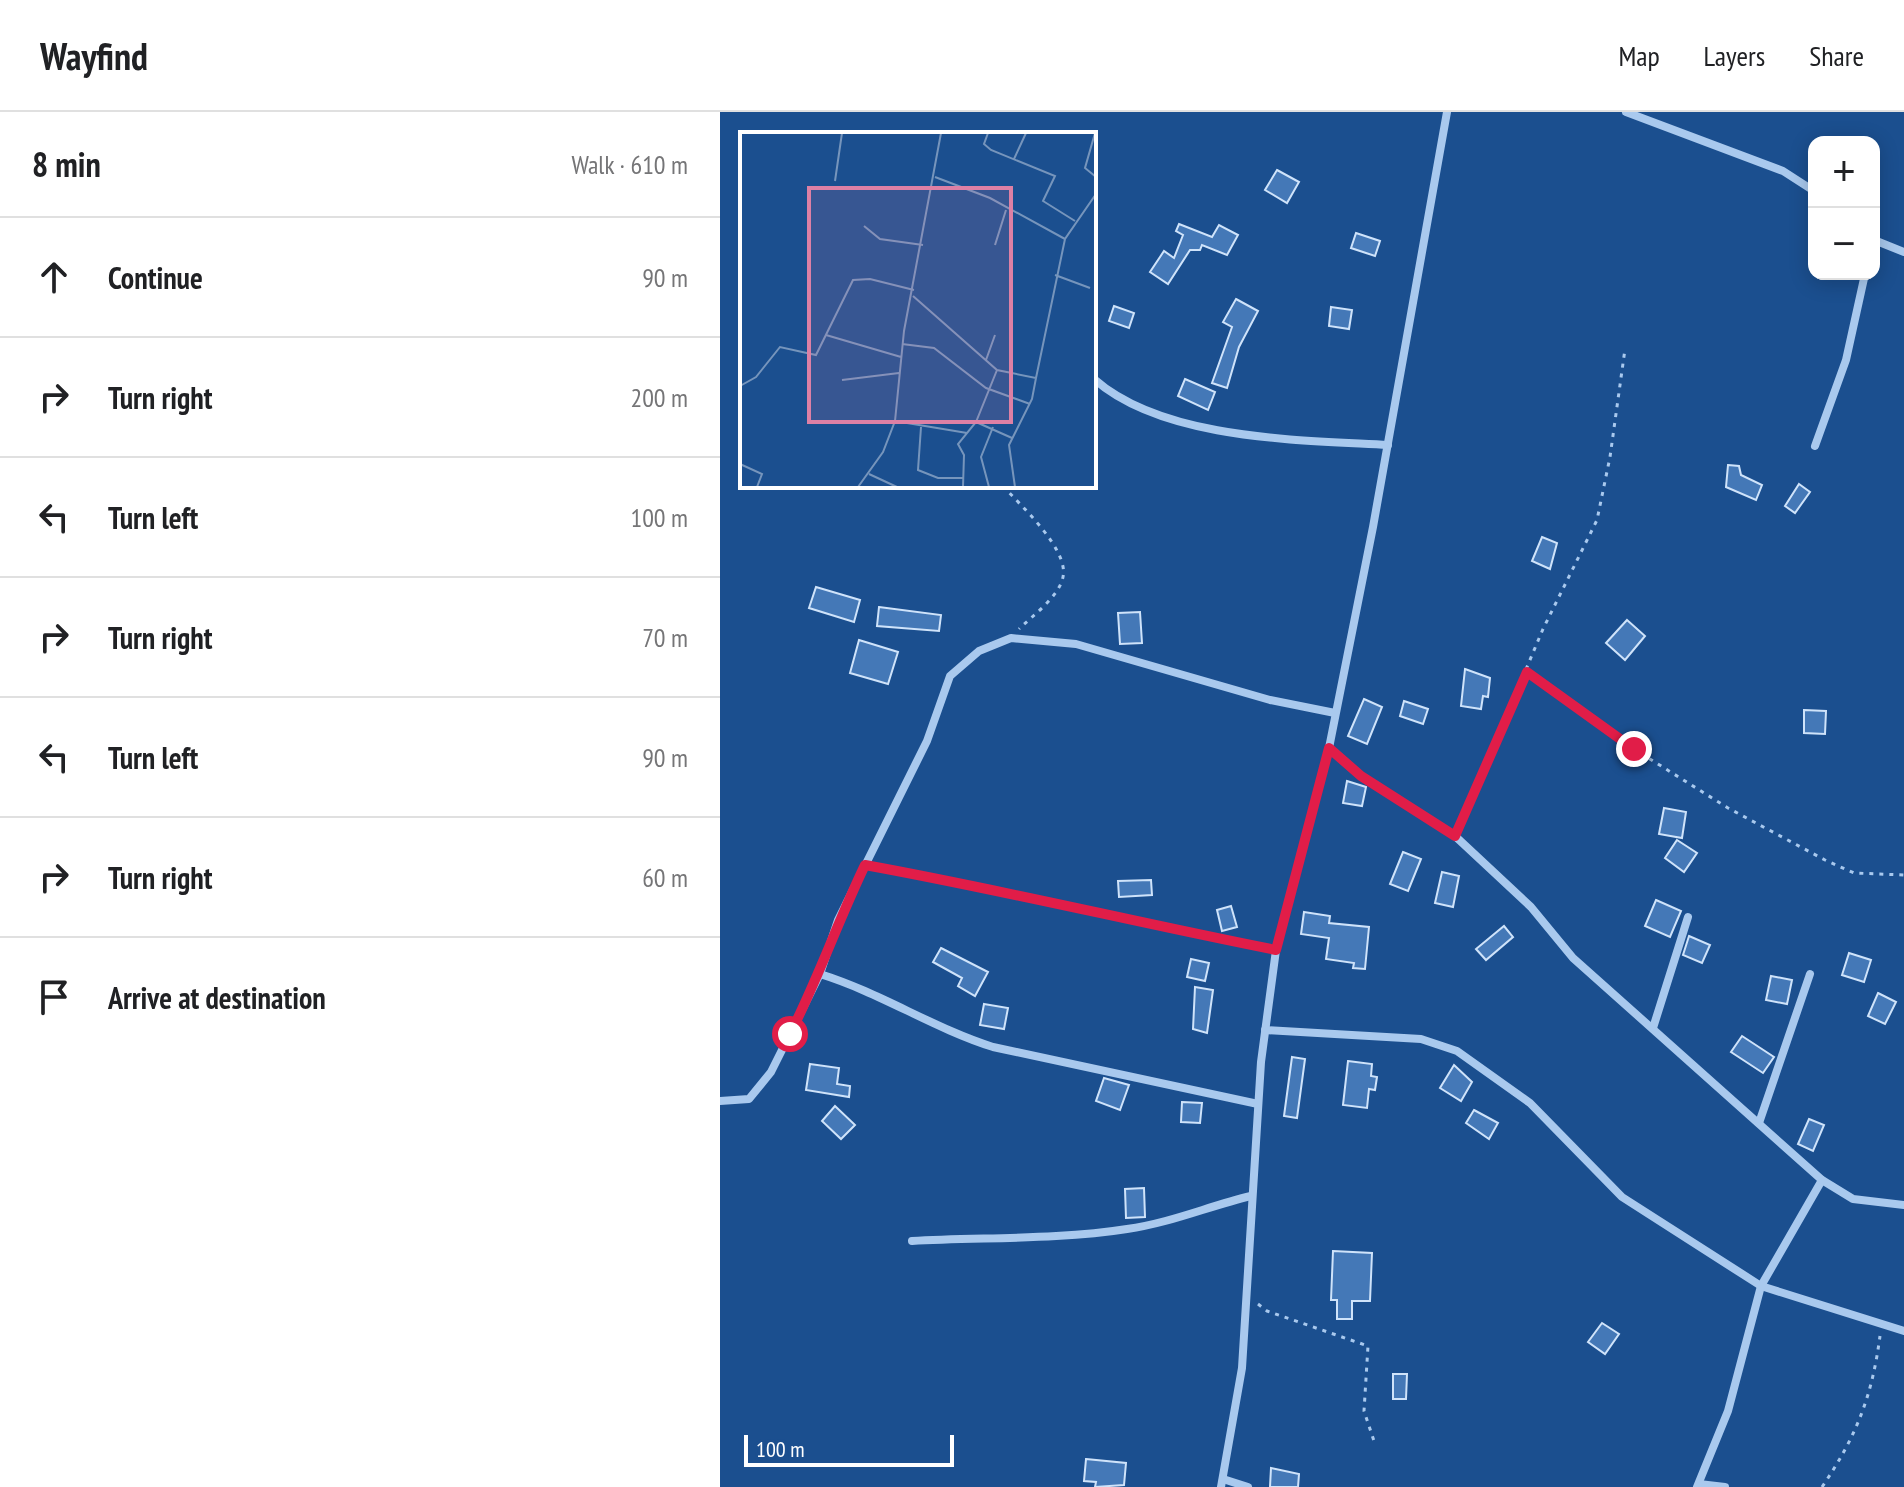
<!DOCTYPE html>
<meta charset="utf-8">
<style>
body{margin:0;font-family:"PT Sans Narrow",sans-serif;background:#f6f6f6;color:#202124}
.controls{position:absolute;right:24px;top:24px;display:grid;overflow:hidden;border-radius:16px;box-shadow:0 4px 20px #0003}
.controls button{width:72px;height:72px;display:grid;place-items:center;padding:0;border:0;border-bottom:2px solid #e0e0e0;background:#fff;color:#202124;font:40px sans-serif}
.scale{position:absolute;left:24px;bottom:20px;width:210px;box-sizing:border-box;padding-left:8px;border:4px solid #fff;border-top:0;font-size:22px;line-height:28px;white-space:nowrap;color:#fff;-webkit-text-stroke:6px #1b4f8f;paint-order:stroke}
.stop{position:absolute;width:24px;height:24px;margin:-18px;border:6px solid #e11d48;border-radius:50%;background:#fff}
.stop.end{background:#e11d48;border-color:#fff;box-shadow:0 2px 8px #0008}
.list{margin:0;padding:0;list-style:none}
h2{display:flex;justify-content:space-between;align-items:center;height:104px;margin:0;padding:0 32px;font-size:34px}
h2 small{font-size:26px;font-weight:400;color:#757577}
.list li{display:grid;grid-template-columns:52px 1fr auto;gap:24px;align-items:center;box-sizing:border-box;height:120px;padding:0 32px;border-top:2px solid #e0e0e0}
.list b{display:block;font-size:30px;white-space:nowrap}
.list em{font-size:26px;font-style:normal;color:#757577}
.icon{flex:none;width:44px;height:44px;fill:none;stroke:currentColor;stroke-width:2;stroke-linecap:round;stroke-linejoin:round}
.map{position:relative;flex:none;width:1184px;height:1375px;overflow:hidden}
header{display:flex;align-items:center;gap:48px;box-sizing:border-box;height:112px;padding:0 40px;background:#fff;border-bottom:2px solid #e0e0e0}
header strong{font-size:38px}
nav{display:flex;gap:44px;margin-inline-start:auto;font-size:28px}
main{display:flex}
aside{flex:1;background:#fff}
.map>svg:first-child{display:block}
.building{fill:#4478b7;stroke:#cfe3fa;stroke-width:2}
.lines{fill:none;stroke-linecap:round;stroke-linejoin:round}
.path{stroke:#a9c9ee;stroke-width:3;stroke-dasharray:4 6;stroke-linecap:butt}
.minor{stroke:#a9c9ee;stroke-width:8}
.route{stroke:#e11d48;stroke-width:10}
.inset-road{fill:none;stroke:#7695bc;stroke-width:2}
.view{fill:#dd80a5;fill-opacity:0.15;stroke:#dd80a5;stroke-width:4}
.inset-edge{fill:none;stroke:#fff;stroke-width:4}
</style>
<header>
<strong>Wayfind</strong>
<nav><a>Map</a><a>Layers</a><a>Share</a></nav>
</header>
<main>
<aside>
<h2>8 min<small>Walk · 610 m</small></h2>
<ul class="list">
<li><svg class="icon" aria-label="ahead" viewBox="0 0 24 24"><path d="M12 20V5M6 11l6-6 6 6"/></svg><div><b>Continue</b></div><em>90 m</em></li>
<li><svg class="icon" aria-label="right" viewBox="0 0 24 24"><path d="M7 20v-9h11M14 6l5 5-5 5"/></svg><div><b>Turn right</b></div><em>200 m</em></li>
<li><svg class="icon" aria-label="left" viewBox="0 0 24 24"><path d="M17 20v-9H6M10 6l-5 5 5 5"/></svg><div><b>Turn left</b></div><em>100 m</em></li>
<li><svg class="icon" aria-label="right" viewBox="0 0 24 24"><path d="M7 20v-9h11M14 6l5 5-5 5"/></svg><div><b>Turn right</b></div><em>70 m</em></li>
<li><svg class="icon" aria-label="left" viewBox="0 0 24 24"><path d="M17 20v-9H6M10 6l-5 5 5 5"/></svg><div><b>Turn left</b></div><em>90 m</em></li>
<li><svg class="icon" aria-label="right" viewBox="0 0 24 24"><path d="M7 20v-9h11M14 6l5 5-5 5"/></svg><div><b>Turn right</b></div><em>60 m</em></li>
<li><svg class="icon" aria-label="arrive" viewBox="0 0 24 24"><path d="M6 21V4h12l-3 4 3 4H6"/></svg><div><b>Arrive at destination</b></div></li>
</ul>
</aside>
<div class="map">
<svg width="1184" height="1375" viewBox="0 0 1184 1375">
<rect width="100%" height="100%" fill="#1b4f8f"/>
<g class="building">
<polygon points="557,58 579,70 567,91 545,78"/>
<polygon points="459,112 492,125 499,113 518,123 507,143 482,133 480,138 470,138 448,172 430,160 444,139 454,146 463,123 456,119"/>
<polygon points="636,121 660,129 655,144 631,136"/>
<polygon points="516,187 538,199 519,235 507,276 492,271 512,215 503,210"/>
<polygon points="394,194 414,201 409,216 389,209"/>
<polygon points="611,195 632,198 629,217 609,214"/>
<polygon points="465,267 495,280 488,298 458,284"/>
<polygon points="1008,353 1019,354 1021,363 1042,373 1036,388 1006,375"/>
<polygon points="1079,372 1090,380 1075,401 1065,394"/>
<polygon points="822,425 837,431 830,457 812,449"/>
<polygon points="96,475 140,488 134,510 89,496"/>
<polygon points="159,495 221,503 219,519 157,514"/>
<polygon points="420,500 422,531 400,532 398,501"/>
<polygon points="907,508 925,524 905,548 886,531"/>
<polygon points="139,528 178,540 168,572 130,561"/>
<polygon points="745,557 770,566 768,585 763,584 761,597 741,594"/>
<polygon points="644,587 662,595 647,632 628,624"/>
<polygon points="684,589 708,597 703,612 680,604"/>
<polygon points="1084,598 1106,599 1105,622 1084,621"/>
<polygon points="627,669 646,675 642,694 623,691"/>
<polygon points="944,696 966,700 962,726 939,722"/>
<polygon points="957,728 977,741 964,760 945,746"/>
<polygon points="683,740 701,747 688,779 670,772"/>
<polygon points="722,760 739,764 733,795 715,791"/>
<polygon points="431,768 432,783 399,785 398,769"/>
<polygon points="936,788 961,799 950,825 925,814"/>
<polygon points="511,794 517,815 502,819 497,798"/>
<polygon points="584,800 610,804 609,811 649,815 645,857 633,856 634,851 606,847 609,826 581,822"/>
<polygon points="784,814 793,825 766,848 756,837"/>
<polygon points="969,824 990,833 982,851 963,843"/>
<polygon points="221,836 268,860 255,884 238,874 242,866 213,850"/>
<polygon points="1129,841 1151,848 1144,870 1122,863"/>
<polygon points="471,847 489,851 485,869 467,865"/>
<polygon points="1051,864 1072,868 1067,892 1046,888"/>
<polygon points="475,875 493,878 487,921 473,917"/>
<polygon points="1158,881 1176,890 1165,912 1148,904"/>
<polygon points="264,892 288,896 284,917 260,913"/>
<polygon points="1022,924 1054,945 1043,961 1011,940"/>
<polygon points="572,945 585,947 577,1006 564,1004"/>
<polygon points="628,949 652,952 651,964 657,965 655,978 649,977 647,996 623,993"/>
<polygon points="90,952 119,956 117,972 130,974 129,985 86,978"/>
<polygon points="734,953 752,970 741,989 720,976"/>
<polygon points="384,966 409,973 400,998 376,989"/>
<polygon points="462,990 482,991 480,1011 461,1010"/>
<polygon points="115,994 135,1013 121,1027 102,1009"/>
<polygon points="754,998 778,1011 769,1027 746,1011"/>
<polygon points="1089,1007 1104,1013 1093,1039 1078,1032"/>
<polygon points="424,1076 425,1105 406,1106 405,1077"/>
<polygon points="613,1139 652,1141 650,1189 632,1189 632,1207 617,1207 617,1188 611,1188"/>
<polygon points="882,1211 899,1222 885,1242 868,1230"/>
<polygon points="673,1262 687,1262 686,1287 673,1287"/>
<polygon points="366,1347 406,1351 404,1373 375,1375 376,1370 364,1369"/>
<polygon points="551,1356 579,1362 578,1375 550,1375"/>
</g>
<g class="lines">
<g class="path">
<path d="M283,374C300,393 349,437 343,465C339,485 312,504 299,517"/>
<polyline points="807,560 914,637 1008,696 1105,748 1134,761 1184,763"/>
<polyline points="740,714 823,517 877,408 890,345 905,237"/>
<polyline points="157,755 545,835"/>
<polyline points="538,1192 547,1199 648,1234 644,1299 654,1329"/>
<path d="M1102,1375C1136,1325 1152,1285 1160,1224"/>
</g>
<g class="minor">
<polyline points="906,0 1063,59 1094,79"/>
<polyline points="1154,128 1184,140"/>
<path d="M374,267C443,328 579,328 668,333"/>
<polyline points="1095,334 1126,248 1145,162"/>
<polyline points="609,636 641,664 735,724 811,795 853,846 1102,1068 1133,1087 1184,1093"/>
<path d="M100,862C161,881 213,916 273,935L538,992"/>
<polyline points="933,916 968,805"/>
<polyline points="545,918 701,927 737,939 810,991 902,1085 1041,1174 1184,1219"/>
<polyline points="0,989 29,987 51,960 100,862 118,808 207,629 230,564 259,539 291,526 356,532 550,588 615,601"/>
<polyline points="1039,1011 1090,862"/>
<path d="M192,1129C261,1125 338,1128 407,1117C450,1111 489,1094 531,1084"/>
<polyline points="503,1367 528,1375"/>
<polyline points="979,1372 1005,1375"/>
<polyline points="501,1375 522,1256 541,950 556,838 609,636 653,415 727,0"/>
<polyline points="977,1375 1008,1299 1041,1174 1102,1068"/>
</g>
</g>
<g class="lines">
<path class="route" d="M70,922C98,867 118,809 145,753C283,778 419,811 556,838L609,636L641,664L735,724L807,560L914,637"/>
</g>
<g transform="translate(20 20)">
<rect width="356" height="356" fill="#1b4f8f"/>
<path class="inset-road" d="M248,1L244,12L251,18L315,44L303,69L335,89M355,1L345,36L356,45M274,27L286,1M195,45L250,66L325,107M95,49L102,1M124,94L140,107L183,113M255,113L266,78M315,143L350,156M173,164L257,238L296,246L292,267L269,313L275,355M86,203L161,225M162,212L194,216L246,256L290,272M246,228L255,203M296,246L325,107L356,62M102,248L159,241M0,254L16,245L40,215L76,223L113,148L130,147L174,158M155,289L227,301M236,290L272,306M181,295L178,338L198,346H224M0,332L22,342L17,355M129,342L157,355M118,355L143,320L155,289L164,199L201,1M223,355L224,323L218,312L236,290L257,238M249,355L241,325L253,295"/>
<path class="view" d="M69,56H271V290H69Z"/>
<rect width="356" height="356" class="inset-edge"/>
</g>
</svg>
<div class="controls">
<button>+</button>
<button>−</button>
</div>
<div class="scale">100 m</div>
<div class="stop" style="left:70px;top:922px"></div>
<div class="stop end" style="left:914px;top:637px"></div>
</div>
</main>
